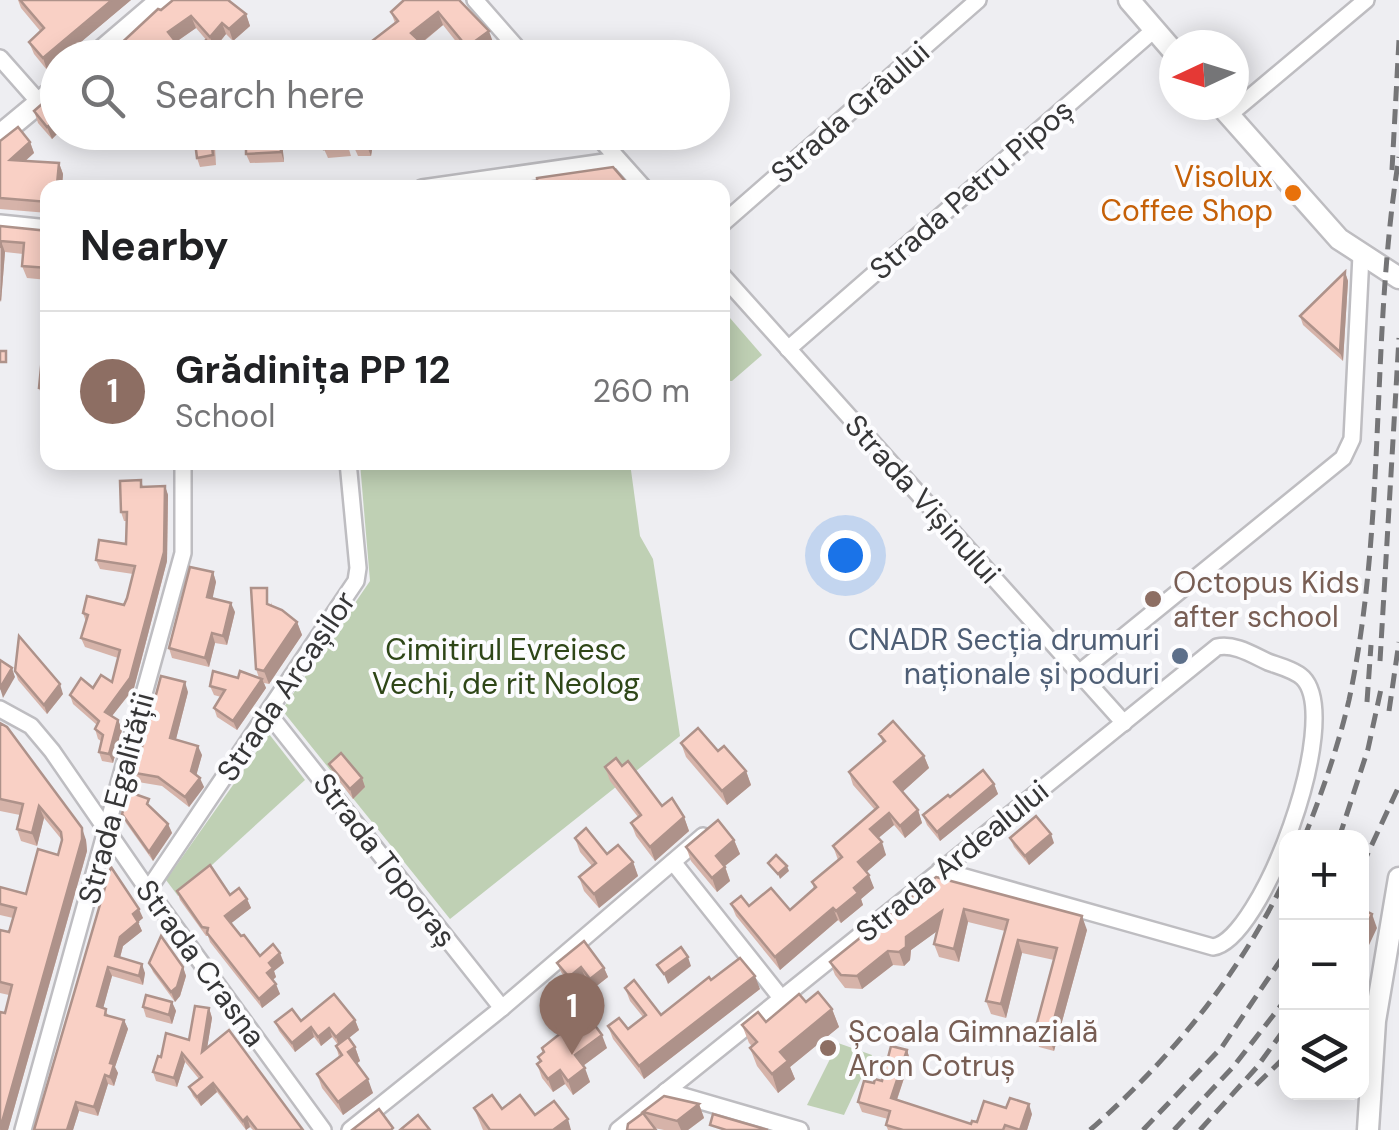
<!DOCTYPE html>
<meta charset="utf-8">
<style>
body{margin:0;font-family:"DM Sans",sans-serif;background:#f2f2f2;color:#202124}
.controls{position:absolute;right:30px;bottom:30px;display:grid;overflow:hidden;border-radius:20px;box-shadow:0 5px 25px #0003}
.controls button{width:90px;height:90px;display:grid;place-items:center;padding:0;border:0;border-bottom:2px solid #e0e0e0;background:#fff;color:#202124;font:50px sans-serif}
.compass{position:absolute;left:1159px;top:30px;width:90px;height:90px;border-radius:50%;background:#fff;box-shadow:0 5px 25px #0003;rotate:266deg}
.you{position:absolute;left:845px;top:555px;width:35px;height:35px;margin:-25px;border:8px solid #fff;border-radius:50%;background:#1a73e8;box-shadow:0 0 0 15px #1a73e833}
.badge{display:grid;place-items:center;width:65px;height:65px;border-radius:50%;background:#0b8043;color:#fff;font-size:32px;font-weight:700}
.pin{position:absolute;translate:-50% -82px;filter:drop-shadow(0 2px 5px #0008)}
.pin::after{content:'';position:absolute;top:52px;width:35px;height:30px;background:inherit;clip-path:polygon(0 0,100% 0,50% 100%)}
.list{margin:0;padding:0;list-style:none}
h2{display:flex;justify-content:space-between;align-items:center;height:130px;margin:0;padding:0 40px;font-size:42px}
h2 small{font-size:32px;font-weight:400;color:#757577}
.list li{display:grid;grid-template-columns:65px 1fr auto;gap:30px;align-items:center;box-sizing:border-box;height:160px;padding:0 40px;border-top:2px solid #e0e0e0}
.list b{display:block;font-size:38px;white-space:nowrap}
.list p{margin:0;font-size:32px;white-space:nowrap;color:#757577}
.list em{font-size:32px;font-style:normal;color:#757577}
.icon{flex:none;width:55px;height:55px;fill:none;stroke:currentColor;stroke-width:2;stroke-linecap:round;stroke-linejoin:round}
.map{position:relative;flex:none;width:1399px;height:1130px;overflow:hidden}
.search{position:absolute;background:#fff;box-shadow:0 5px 25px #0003;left:40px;top:40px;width:690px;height:110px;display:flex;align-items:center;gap:25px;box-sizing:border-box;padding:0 35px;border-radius:55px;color:#757577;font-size:38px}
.panel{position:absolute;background:#fff;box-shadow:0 5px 25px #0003;left:40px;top:180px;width:690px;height:290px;border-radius:20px}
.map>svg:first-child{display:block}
.green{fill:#bfd0b4}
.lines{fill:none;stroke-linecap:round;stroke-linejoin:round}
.minor-casing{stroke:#bebdc1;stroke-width:20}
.tertiary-casing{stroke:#bebdc1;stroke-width:25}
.minor{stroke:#fff;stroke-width:15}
.tertiary{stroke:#fff;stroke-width:20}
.rail{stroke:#757577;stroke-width:5;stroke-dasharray:15 8;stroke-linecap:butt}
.wall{fill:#d6b3a9}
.shaded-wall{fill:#ae928a}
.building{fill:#f9d0c5;stroke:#ae928a;stroke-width:2.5}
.food-dot{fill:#e8710a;stroke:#fcfcfe;stroke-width:4}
.education-dot{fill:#8d6e63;stroke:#fcfcfe;stroke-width:4}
.service-dot{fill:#5c6f8a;stroke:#fcfcfe;stroke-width:4}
.labels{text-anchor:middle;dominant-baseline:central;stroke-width:8;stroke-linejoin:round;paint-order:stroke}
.street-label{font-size:30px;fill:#363637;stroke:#fcfcfe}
.food-label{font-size:30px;fill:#c56008;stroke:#fcfcfe;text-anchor:end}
.education-label{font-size:30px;fill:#785e54;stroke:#fcfcfe;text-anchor:start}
.service-label{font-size:30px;fill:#4e5e75;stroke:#fcfcfe;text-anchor:end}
.park-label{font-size:30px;fill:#2e4617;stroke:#fcfcfe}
</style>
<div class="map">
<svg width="1399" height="1130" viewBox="0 0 1399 1130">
<rect width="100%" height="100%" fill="#eeeef2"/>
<g class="green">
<polygon points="723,310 762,355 732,381 723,381"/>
<polygon points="360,463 630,463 640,536 653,559 680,736 450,919 282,710 370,581"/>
<polygon points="269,734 305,780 178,896 166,880"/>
<polygon points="838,1043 872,1055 844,1115 807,1105"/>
</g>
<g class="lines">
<defs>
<g id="minor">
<polyline points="475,0 526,58"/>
<polyline points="0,58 39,102"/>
<polyline points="1229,115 1366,0"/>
<polyline points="594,132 644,188"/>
<polyline points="422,188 618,160"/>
<polyline points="0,223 48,228"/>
<polyline points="722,224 978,0"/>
<polyline points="722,275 1124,723"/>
<polyline points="788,349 1155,29"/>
<polyline points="1080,672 1343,458 1352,439 1361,255"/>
<polyline points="0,709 31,726 52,751 148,890 323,1130"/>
<polyline points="268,713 502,1008"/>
<polyline points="673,862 782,999"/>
<polyline points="148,890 356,581 358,568 348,462"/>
<polyline points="666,1091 800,1130"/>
<polyline points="23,1130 183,553 183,462"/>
<polyline points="350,1130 502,1008 703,836"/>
<path d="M618,1130C818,969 1018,809 1217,647C1234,643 1253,655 1268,662C1279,666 1295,670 1303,678C1344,720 1261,941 1213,947L940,870"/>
</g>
<g id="tertiary">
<polyline points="1129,0 1174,52"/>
<polyline points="93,58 161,0"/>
<polyline points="1220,105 1339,239 1399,278"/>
<polyline points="0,135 58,87"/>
<polyline points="1368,1130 1375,1021 1399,878"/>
</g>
</defs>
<use href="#minor" class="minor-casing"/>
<use href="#tertiary" class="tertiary-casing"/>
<use href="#minor" class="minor"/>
<use href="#tertiary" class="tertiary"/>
<g class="rail">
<polyline points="1392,170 1399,40"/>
<polyline points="1380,661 1399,338"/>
<polyline points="1367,702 1371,645"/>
<polyline points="1389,711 1399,642"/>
<path d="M1304,838C1322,793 1338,747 1349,700C1387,522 1370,336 1399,157"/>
<polyline points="1339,838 1368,749 1381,689"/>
<polyline points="1362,866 1399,786"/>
<polyline points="1256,1085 1286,1056"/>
<path d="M1090,1130C1171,1059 1240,974 1286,877"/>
<polyline points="1143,1130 1222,1047 1286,952"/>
<polyline points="1174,1130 1233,1067 1286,999"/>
<polyline points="1200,1130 1257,1067 1286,1027"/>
</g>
</g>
<g class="wall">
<polygon points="18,0 131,0 47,70 34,54 29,42 41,32 21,8"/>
<polygon points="459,0 494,45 477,58 469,58 443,25 422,43 426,47 430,58 380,58 377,55 372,41 395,23 391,12"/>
<polygon points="161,10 246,14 250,26 233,41 226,34 214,49 196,28 176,42 187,56 215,52 217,58 164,58 161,54 157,58 95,58 114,50"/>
<polygon points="34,111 58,132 59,132 52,139 38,123"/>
<polygon points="249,132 281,132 284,162 250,163 246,154"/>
<polygon points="353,132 375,132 371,156 358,156 354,147"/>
<polygon points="464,132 465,149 421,148 418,139"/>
<polygon points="0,141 30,142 34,153 25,161 59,163 63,174 62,184 86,185 87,188 48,188 48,213 0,209"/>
<polygon points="348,146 351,156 328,158 324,149"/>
<polygon points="215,147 216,165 200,167 197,158"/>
<polygon points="0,226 48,231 48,280 27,278 22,266 23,254 5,252 1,302"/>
<polygon points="1345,272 1348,281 1343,361 1303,325 1300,316"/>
<polygon points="48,316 48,398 42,397 39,388"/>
<polygon points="141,480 143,487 165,486 168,495 167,561 134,688 112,716 118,720 122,730 113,763 102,761 99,752 101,741 98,739 95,729 97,725 73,704 70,695 112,682 118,658 85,647 81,638 86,622 83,613 124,605 127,598 133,574 100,569 96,560 126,544 127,521 124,521 121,512"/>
<polygon points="213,572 216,582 212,598 235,612 227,645 215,643 209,667 172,658 169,648"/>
<polygon points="272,602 272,606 297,622 302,635 269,684 264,683 266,688 237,730 217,717 214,708 221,697 214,695 210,686 238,678 259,678 256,669"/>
<polygon points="15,671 63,694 47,714 18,680"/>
<polygon points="188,692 176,739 202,755 196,775 204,787 189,807 162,786 138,782 135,773"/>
<polygon points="0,723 86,840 87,851 8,1130 0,1130 5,1013 9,995 0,993 0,930 9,932 13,918 0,915 0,887 26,894 58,855 62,840 44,818 37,846 21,841 17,829 20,815 0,811"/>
<polygon points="879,734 924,756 929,768 902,792 918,810 922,823 905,838 894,825 878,838 886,855 866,872 874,888 861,899 863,905 841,923 838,920 780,970 736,916 731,904 790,910 814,889 812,882 838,860 833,846 875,810 853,785 849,772 883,743"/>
<polygon points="681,743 746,771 751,785 727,805 686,757"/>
<polygon points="329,764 362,778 365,787 353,799 333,773"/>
<polygon points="622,766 662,806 684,817 689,831 655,861 636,836 631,823 638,817 610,781 605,767"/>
<polygon points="994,784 998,794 940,841 927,825 923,815 950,797"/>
<polygon points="122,814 168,824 172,833 153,861 126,823"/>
<polygon points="575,838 607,854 633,862 638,876 599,908 584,891 579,877 592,866 580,852"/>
<polygon points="1010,838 1054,843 1029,865 1014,847"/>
<polygon points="734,840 740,854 725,866 730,881 717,892 691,861 686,847"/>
<polygon points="111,867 143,918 138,922 142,931 123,946 120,958 145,973 143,985 112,976 103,1008 109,1016 124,1020 128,1029 115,1067 118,1073 114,1086 108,1084 98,1116 79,1111 73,1130 34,1130"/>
<polygon points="936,877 1087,930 1054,1051 1039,1047 1034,1034 1054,960 1022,953 1006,1018 991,1014 986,1001 1005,931 968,922 959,962 939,957 934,944 937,931 911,950 910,960 904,966 893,965 862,989 845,988 835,975 830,962"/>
<polygon points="177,891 230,895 247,899 251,908 231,923 260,956 284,963 274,971 276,977 273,980 280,994 262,1008 210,942 208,936 206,936 180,900"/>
<polygon points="149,963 183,967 186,976 180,996 175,1002 153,972"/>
<polygon points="557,963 604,968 608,977 594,988 585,977 572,987 561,972"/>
<polygon points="711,980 760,989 644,1079 613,1039 608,1026 628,1029 643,1017 630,1001 625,988 661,1015"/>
<polygon points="172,1002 176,1011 172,1024 146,1017 143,1007"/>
<polygon points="806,1002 832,1009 839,1027 790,1067 795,1079 778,1093 757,1066 750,1048 752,1046 749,1043 742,1025 766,1022"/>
<polygon points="209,1008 212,1018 207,1048 303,1130 253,1130 250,1127 246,1130 217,1092 201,1106 193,1096 189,1087 199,1079 185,1062 177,1087 156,1081 153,1072 161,1057 189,1040"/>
<polygon points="566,1019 607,1048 583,1066 590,1082 573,1095 565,1084 553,1092 542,1078 537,1064 540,1062 538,1057 543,1053 542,1048 569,1027"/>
<polygon points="355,1020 359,1030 348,1038 355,1047 360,1061 356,1064 373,1093 343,1115 322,1088 317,1074 339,1057 336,1046 338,1045 332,1037 321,1046 314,1037 295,1052 279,1031 275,1022"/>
<polygon points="907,1050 910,1060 897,1100 971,1124 1032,1114 1027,1130 888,1130 886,1125 888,1119 862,1112 858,1102 874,1083 882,1081"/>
<polygon points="699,1104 704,1118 688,1130 664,1130 654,1128 643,1112"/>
<polygon points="474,1108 502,1109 535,1115 571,1130 483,1130"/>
</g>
<g class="shaded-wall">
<polygon points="112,0 131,0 62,58 58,58 58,62 47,70 43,58"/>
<polygon points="438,12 443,25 416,47 411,33"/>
<polygon points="246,14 250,26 233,41 229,29"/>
<polygon points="191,16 196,28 173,44 168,32"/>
<polygon points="222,23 226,34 214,49 210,37"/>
<polygon points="489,31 494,45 477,58 471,58 467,47"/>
<polygon points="156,43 161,54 157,58 141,58"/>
<polygon points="392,46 396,58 387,58 385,53"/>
<polygon points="426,47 430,58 414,58"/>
<polygon points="58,119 58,132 59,132 52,139 47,127"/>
<polygon points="279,132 281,132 284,162 281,152"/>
<polygon points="370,132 375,132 371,156 367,146"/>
<polygon points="30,142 34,153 14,171 10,160"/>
<polygon points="59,163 63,174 62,188 57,184"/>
<polygon points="1,241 5,252 1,302 0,300"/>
<polygon points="1345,272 1348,281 1343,361 1340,352"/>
<polygon points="165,486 168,495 167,561 134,688 108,721 105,712"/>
<polygon points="213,572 216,582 211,606 207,597"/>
<polygon points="231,603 235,612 227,645 223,636"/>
<polygon points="297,622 302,635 269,684 264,671"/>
<polygon points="212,633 215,643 209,667 205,658"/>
<polygon points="12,668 15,677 3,698 0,688"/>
<polygon points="262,679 266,688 237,730 233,721"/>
<polygon points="185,682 188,692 174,747 170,738"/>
<polygon points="60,684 63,694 47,714 44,705"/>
<polygon points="118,720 122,730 113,763 109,754"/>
<polygon points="198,746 202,755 195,780 191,771"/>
<polygon points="924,756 929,768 899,795 894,782"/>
<polygon points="746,771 751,785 727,805 722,791"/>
<polygon points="200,778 204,787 189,807 185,797"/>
<polygon points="362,778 365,787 353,799 350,789"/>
<polygon points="994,784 998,794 940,841 937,832"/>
<polygon points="39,806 44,818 37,846 32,833"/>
<polygon points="918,810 922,823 905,838 900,826"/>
<polygon points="889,813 894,825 875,841 870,829"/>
<polygon points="684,817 689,831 655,861 650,847"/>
<polygon points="168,824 172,833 153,861 149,852"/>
<polygon points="82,828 86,840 87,851 8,1130 0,1130"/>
<polygon points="1051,834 1054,843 1029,865 1025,856"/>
<polygon points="734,840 740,854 721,869 716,856"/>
<polygon points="882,842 886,855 863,875 858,862"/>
<polygon points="633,862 638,876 599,908 594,894"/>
<polygon points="787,866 789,871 780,879 778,874"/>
<polygon points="725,867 730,881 717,892 712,878"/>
<polygon points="869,875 874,888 861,899 863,905 841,923 836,911 854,888"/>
<polygon points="247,899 251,908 229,925 225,916"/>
<polygon points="833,908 838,920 780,970 775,957"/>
<polygon points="139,909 143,918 137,923 133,914"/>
<polygon points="964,909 968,922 959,962 954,949"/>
<polygon points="942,911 947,924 911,950 910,960 904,966 899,952 906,937"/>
<polygon points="1372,914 1377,928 1362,960 1362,935"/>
<polygon points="1082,916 1087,930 1054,1051 1049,1038"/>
<polygon points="138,922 142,931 123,946 118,965 115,956 120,937"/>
<polygon points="1018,940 1022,953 1006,1018 1001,1004"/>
<polygon points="888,951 893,965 862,989 857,976"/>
<polygon points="280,953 284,963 274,971 276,977 270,982 267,973 269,963"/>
<polygon points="688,957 691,966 668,984 664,974"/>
<polygon points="142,964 145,973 143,985 139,976"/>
<polygon points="108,967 112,976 101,1016 97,1006"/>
<polygon points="183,967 186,976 180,996 175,1002 171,992"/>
<polygon points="581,967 585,977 572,987 569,977"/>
<polygon points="604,968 608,977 594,988 590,979"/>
<polygon points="755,976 760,989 644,1079 639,1066"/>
<polygon points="276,984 280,994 262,1008 259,999"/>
<polygon points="172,1002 176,1011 172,1024 169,1015"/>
<polygon points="209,1008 212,1018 205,1061 202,1052"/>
<polygon points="832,1009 839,1027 790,1067 795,1079 778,1093 772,1074 780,1052"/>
<polygon points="124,1020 128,1029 115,1067 118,1073 114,1086 110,1077 110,1063"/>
<polygon points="355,1020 359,1030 339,1046 336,1037"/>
<polygon points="311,1027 314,1037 295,1052 292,1043"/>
<polygon points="329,1028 332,1037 321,1046 318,1037"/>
<polygon points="602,1035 607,1048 580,1068 575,1055"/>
<polygon points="355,1047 360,1061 353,1066 348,1052"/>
<polygon points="907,1050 910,1060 894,1108 891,1098"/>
<polygon points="182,1053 185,1062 177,1087 174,1078"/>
<polygon points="585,1068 590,1082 573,1095 568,1081"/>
<polygon points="560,1070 565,1084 553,1092 548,1079"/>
<polygon points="105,1075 108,1084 98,1116 94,1107"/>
<polygon points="368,1079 373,1093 343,1115 338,1102"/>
<polygon points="213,1083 217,1092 201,1106 197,1097"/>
<polygon points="76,1102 79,1111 73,1130 67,1130"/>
<polygon points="699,1104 704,1118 688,1130 681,1130 677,1121"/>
<polygon points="1029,1104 1032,1114 1027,1130 1020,1130"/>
<polygon points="247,1117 250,1127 246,1130 243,1121"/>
<polygon points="568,1119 571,1130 553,1130"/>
</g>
<g class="building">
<polygon points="20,0 112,0 43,58 29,42 44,28"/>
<polygon points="173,0 228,0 246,14 229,29 222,23 210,37 191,16 168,32 187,56 206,40 215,52 208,58 171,58 156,43 141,58 95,58 110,46 114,50 158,9 161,10"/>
<polygon points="404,0 459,0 489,31 467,47 438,12 411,33 426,47 414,58 399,58 392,46 385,53 372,41 398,21 391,12"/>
<polygon points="58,90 58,119 47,127 34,111"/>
<polygon points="18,127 30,142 10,160 59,163 57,184 86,185 86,188 48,188 48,202 0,198 0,141"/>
<polygon points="249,132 279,132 281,152 246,154 246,139"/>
<polygon points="322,132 338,132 348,146 324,149"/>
<polygon points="353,132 370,132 367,146 354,147"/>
<polygon points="417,132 461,132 462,140 418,139"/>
<polygon points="194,134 211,138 213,155 197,158"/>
<polygon points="613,167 631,188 584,188 580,183 580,188 538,188 537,178"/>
<polygon points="0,226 48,231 48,268 22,266 24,243 1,241 0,248"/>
<polygon points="1345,272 1340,352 1300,316"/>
<polygon points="46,316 48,316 48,389 39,388"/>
<rect x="0" y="351" width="6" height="11"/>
<polygon points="141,480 141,487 165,486 164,552 130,678 105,712 118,720 109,754 99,752 103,735 95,729 99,721 70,695 81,678 93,688 101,675 112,682 120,650 81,638 88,615 83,613 87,596 124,605 127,598 135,566 96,560 99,540 126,544 127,512 121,512 120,481"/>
<polygon points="190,567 213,572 207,597 231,603 223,636 212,633 205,658 169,648"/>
<polygon points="251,588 267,588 267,604 282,610 297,622 264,671 256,669"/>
<polygon points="19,636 60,684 44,705 15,671"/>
<polygon points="0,660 12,668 0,688"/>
<polygon points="213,671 238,678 240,671 262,679 233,721 214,708 225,690 210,686"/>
<polygon points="161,676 185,682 170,738 198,746 191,771 200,778 185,797 158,777 135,773"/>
<polygon points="893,721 924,756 894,782 918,810 900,826 889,813 870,829 882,842 858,862 869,875 854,888 858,893 836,911 833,908 775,957 731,904 741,896 749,906 771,888 790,910 816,887 812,882 842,857 833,846 878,807 849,772 885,741 879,734"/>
<polygon points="0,723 7,727 82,828 82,839 0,1129 0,1012 5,1013 12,985 0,982 0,930 9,932 16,908 0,904 0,887 26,894 38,849 58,855 62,840 61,832 39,806 32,833 17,829 23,804 0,799"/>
<polygon points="698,728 718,751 724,746 746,771 722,791 681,743"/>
<polygon points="341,753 362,778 350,789 329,764"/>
<polygon points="616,758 622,766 628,761 662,806 672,798 684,817 650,847 631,823 641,815 605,767"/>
<polygon points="983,770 994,784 937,832 923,815 948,795 950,797"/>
<polygon points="129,792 149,799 147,804 168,824 149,852 122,814"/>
<polygon points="1036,816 1051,834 1025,856 1010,838"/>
<polygon points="718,820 734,840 716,856 725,867 712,878 686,847"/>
<polygon points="586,828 607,854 618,845 633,862 594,894 579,877 596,863 575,838"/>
<polygon points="776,855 787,866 778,874 768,863"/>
<polygon points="210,865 230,895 239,888 247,899 225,916 241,936 244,935 260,956 273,944 280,953 269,963 273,968 267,973 276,984 259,999 207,933 208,928 202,927 177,891"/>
<polygon points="111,867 139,909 133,914 138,922 120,937 115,956 142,964 139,976 108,967 97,1006 106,1009 105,1015 124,1020 110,1063 114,1064 110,1077 105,1075 94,1107 76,1102 67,1130 34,1130"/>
<polygon points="936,877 1082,916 1049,1038 1034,1034 1057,948 1018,940 1001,1004 986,1001 1008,920 964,909 954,949 934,944 942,911 906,937 906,947 899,952 888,951 857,976 841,975 830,962"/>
<polygon points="1362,909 1372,914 1362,935"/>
<polygon points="161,936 183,967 177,987 171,992 149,963"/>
<polygon points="584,941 604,968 590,979 581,967 569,977 557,963"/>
<polygon points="681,947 688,957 664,974 657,965"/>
<polygon points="740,958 755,976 639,1066 608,1026 619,1018 628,1029 646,1015 625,988 634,980 661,1015 709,977 711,980"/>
<polygon points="818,992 832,1009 780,1052 788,1061 772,1074 750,1048 757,1042 742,1025 758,1012 766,1022 799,994 806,1002"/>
<polygon points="334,994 355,1020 336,1037 329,1028 318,1037 311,1027 292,1043 275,1022 292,1009 301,1021"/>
<polygon points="146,995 172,1002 169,1015 143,1007"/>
<polygon points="195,1006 209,1008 202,1052 229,1030 303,1130 257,1130 247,1117 243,1121 213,1083 197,1097 189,1087 202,1077 182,1053 174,1078 153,1072 158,1056 161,1057 166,1033 189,1040"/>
<polygon points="577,1011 587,1023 591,1020 602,1035 575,1055 585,1068 568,1081 560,1070 548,1079 537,1064 541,1061 538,1057 544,1052 542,1048 571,1025 566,1019"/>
<polygon points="348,1037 355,1047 348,1052 368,1079 338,1102 317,1074 342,1055 336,1046"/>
<polygon points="891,1046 907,1050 891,1098 971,1124 972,1121 977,1122 984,1101 1006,1108 1010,1098 1029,1104 1020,1130 1005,1125 1003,1130 903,1130 886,1125 890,1111 858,1102 864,1081 874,1083 875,1079 882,1081"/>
<polygon points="492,1095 502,1109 520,1095 535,1115 554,1101 568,1119 553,1130 490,1130 474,1108"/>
<polygon points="664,1096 699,1104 677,1121 643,1112"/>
<polygon points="379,1109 393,1128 391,1130 352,1130"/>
<polygon points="643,1113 656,1130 627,1130 628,1124"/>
<polygon points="713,1114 768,1130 726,1130 710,1125"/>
<polygon points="418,1115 430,1130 400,1130"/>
</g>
<circle class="food-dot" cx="1293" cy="193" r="10"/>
<g class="education-dot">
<circle cx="1153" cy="599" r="10"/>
<circle cx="828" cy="1048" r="10"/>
</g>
<circle class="service-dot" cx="1180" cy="656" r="10"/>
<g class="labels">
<g class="street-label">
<text transform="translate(850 112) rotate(-41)">Strada Grâului</text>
<text transform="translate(971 189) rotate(-41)">Strada Petru Pipoș</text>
<text transform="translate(923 499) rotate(48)">Strada Vișinului</text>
<text transform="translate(286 686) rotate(-56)">Strada Arcașilor</text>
<text transform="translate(116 798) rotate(-75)">Strada Egalității</text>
<text transform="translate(385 860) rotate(52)">Strada Toporaș</text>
<text transform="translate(952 861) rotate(-39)">Strada Ardealului</text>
<text transform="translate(201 963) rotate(54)">Strada Crasna</text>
</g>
<g class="food-label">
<text x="1273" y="176">Visolux<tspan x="1273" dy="34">Coffee Shop</tspan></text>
</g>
<g class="education-label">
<text x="1173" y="582">Octopus Kids<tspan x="1173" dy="34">after school</tspan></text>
<text x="848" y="1031">Școala Gimnazială<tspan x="848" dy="34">Aron Cotruș</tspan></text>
</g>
<g class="service-label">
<text x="1160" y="639">CNADR Secția drumuri<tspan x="1160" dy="34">naționale și poduri</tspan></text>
</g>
<g class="park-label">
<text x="506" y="649">Cimitirul Evreiesc<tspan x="506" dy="34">Vechi, de rit Neolog</tspan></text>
</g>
</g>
</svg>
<div class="controls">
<button>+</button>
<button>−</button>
<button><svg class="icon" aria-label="layers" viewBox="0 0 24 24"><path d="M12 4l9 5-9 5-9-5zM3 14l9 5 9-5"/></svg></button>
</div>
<svg class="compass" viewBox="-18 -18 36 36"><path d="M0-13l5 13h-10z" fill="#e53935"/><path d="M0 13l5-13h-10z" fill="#757577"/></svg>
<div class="you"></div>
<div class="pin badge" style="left:572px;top:1055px;background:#8d6e63">1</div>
<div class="search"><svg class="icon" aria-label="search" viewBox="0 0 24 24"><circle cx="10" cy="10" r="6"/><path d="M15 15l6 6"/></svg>Search here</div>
<section class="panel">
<h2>Nearby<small></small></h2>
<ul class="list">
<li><span class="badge" style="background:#8d6e63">1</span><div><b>Grădinița PP 12</b><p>School</p></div><em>260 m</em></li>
</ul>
</section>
</div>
